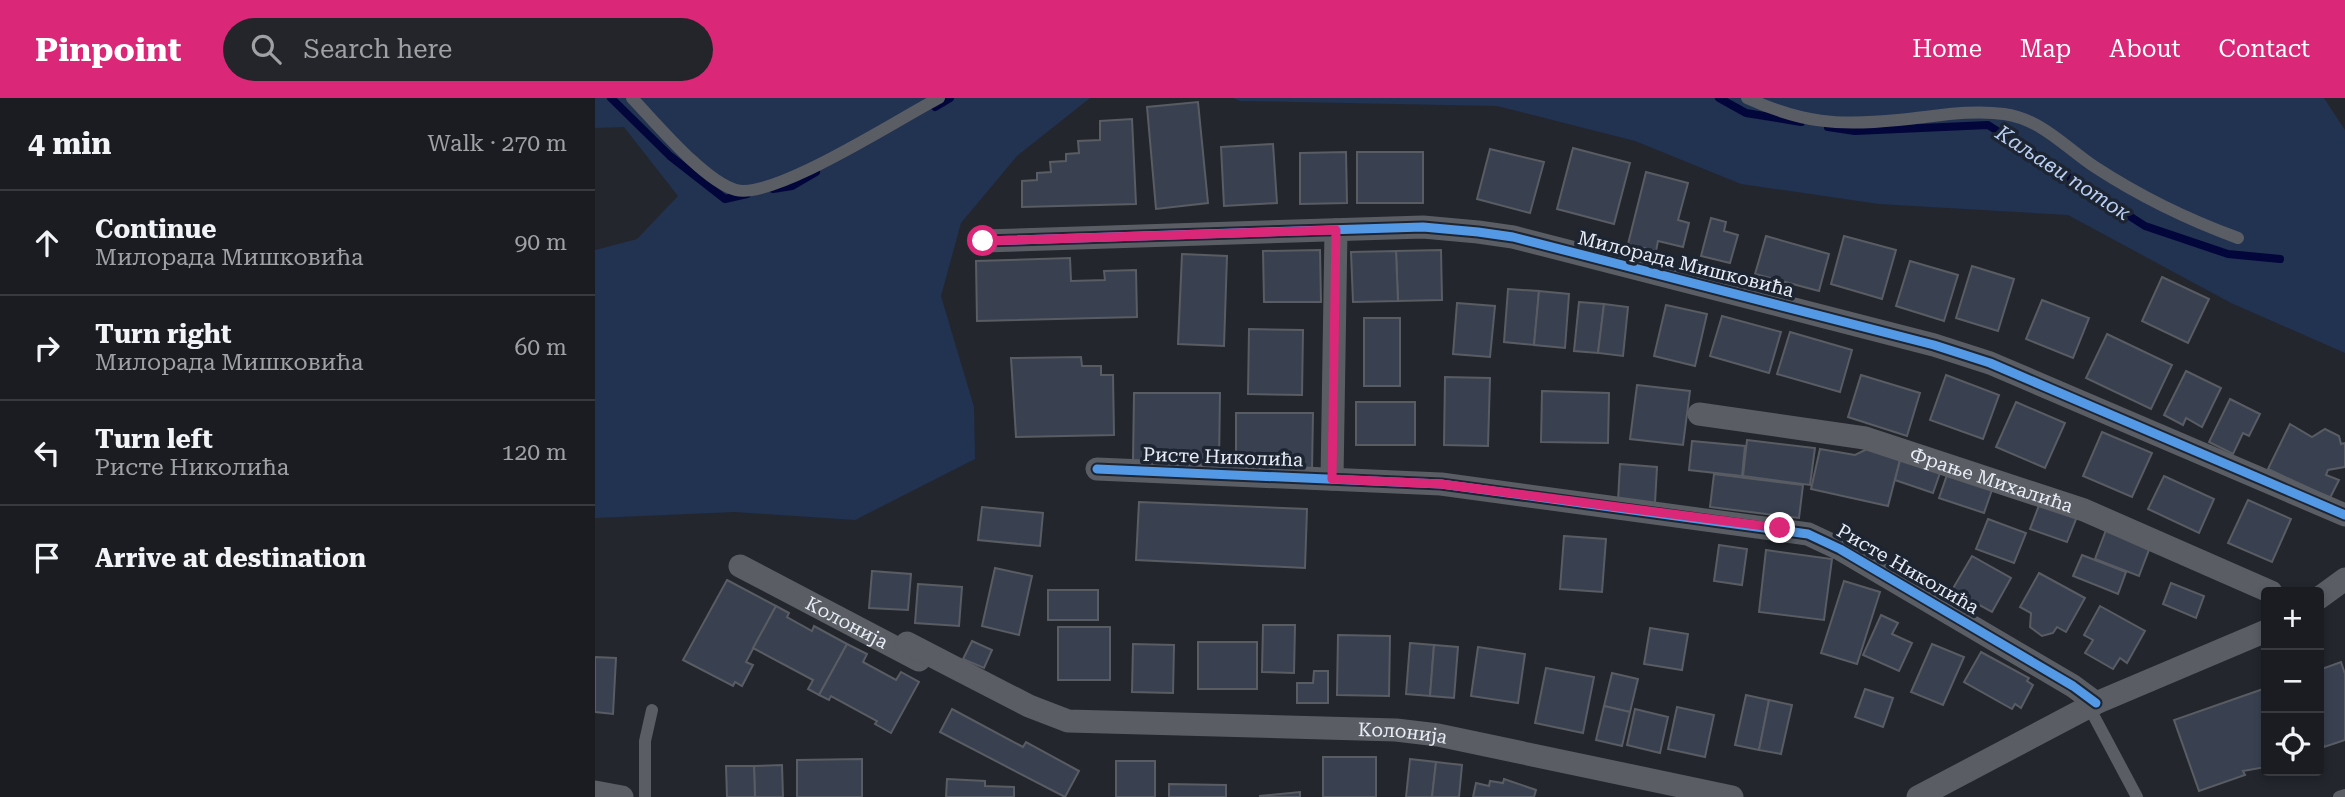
<!DOCTYPE html>
<meta charset="utf-8">
<style>
body{margin:0;font-family:"Roboto Serif",serif;background:#23252a;color:#f1f3f6}
.controls{position:absolute;right:21px;bottom:21px;display:grid;overflow:hidden;border-radius:7px;box-shadow:0 4px 10px #0003}
.controls button{width:63px;height:63px;display:grid;place-items:center;padding:0;border:0;border-bottom:2px solid #383a40;background:#1a1c22;color:#f1f3f6;font:35px sans-serif}
.stop{position:absolute;width:21px;height:21px;margin:-16px;border:5px solid #db2777;border-radius:50%;background:#fff}
.stop.end{background:#db2777;border-color:#fff;box-shadow:0 2px 7px #0008}
.list{margin:0;padding:0;list-style:none}
h2{display:flex;justify-content:space-between;align-items:center;height:91px;margin:0;padding:0 28px;font-size:30px}
h2 small{font-size:23px;font-weight:400;color:#9fa1a5}
.list li{display:grid;grid-template-columns:46px 1fr auto;gap:21px;align-items:center;box-sizing:border-box;height:105px;padding:0 28px;border-top:2px solid #383a40}
.list b{display:block;font-size:26px;white-space:nowrap}
.list p{margin:0;font-size:23px;white-space:nowrap;color:#9fa1a5}
.list em{font-size:23px;font-style:normal;color:#9fa1a5}
.icon{flex:none;width:38px;height:38px;fill:none;stroke:currentColor;stroke-width:2;stroke-linecap:round;stroke-linejoin:round}
.map{position:relative;flex:none;width:1750px;height:699px;overflow:hidden}
header{display:flex;align-items:center;gap:42px;box-sizing:border-box;height:98px;padding:0 35px;background:#db2777;color:#fff}
header strong{font-size:33px}
nav{display:flex;gap:38px;margin-inline-start:auto;font-size:24px}
.search{width:490px;height:63px;background:#23252a;display:flex;align-items:center;gap:18px;box-sizing:border-box;padding:0 24px;border-radius:38px;color:#9fa1a5;font-size:26px}
main{display:flex}
aside{flex:1;background:#1a1c22}
.map>svg:first-child{display:block}
.green{fill:#223251}
.lines{fill:none;stroke-linecap:round;stroke-linejoin:round}
.stream{stroke:#03063b;stroke-width:8}
.building{fill:#394150;stroke:#595c63;stroke-width:2}
.service{stroke:#5a5d63;stroke-width:12}
.minor{stroke:#5a5d63;stroke-width:23}
.cycleway-casing{stroke:#1e2532;stroke-width:13}
.cycleway{stroke:#5399e6;stroke-width:9}
.route{stroke:#db2777;stroke-width:9}
.labels{text-anchor:middle;dominant-baseline:central;stroke-width:7;stroke-linejoin:round;paint-order:stroke}
.street-label{font-size:19px;fill:#e7ecf5;stroke:#1e2532}
.water-label{font-size:21px;font-style:italic;fill:#bacff3;stroke:#1e2532}
</style>
<header>
<strong>Pinpoint</strong>
<div class="search"><svg class="icon" aria-label="search" viewBox="0 0 24 24"><circle cx="10" cy="10" r="6"/><path d="M15 15l6 6"/></svg>Search here</div>
<nav><a>Home</a><a>Map</a><a>About</a><a>Contact</a></nav>
</header>
<main>
<aside>
<h2>4 min<small>Walk · 270 m</small></h2>
<ul class="list">
<li><svg class="icon" aria-label="ahead" viewBox="0 0 24 24"><path d="M12 20V5M6 11l6-6 6 6"/></svg><div><b>Continue</b><p>Милорада Мишковића</p></div><em>90 m</em></li>
<li><svg class="icon" aria-label="right" viewBox="0 0 24 24"><path d="M7 20v-9h11M14 6l5 5-5 5"/></svg><div><b>Turn right</b><p>Милорада Мишковића</p></div><em>60 m</em></li>
<li><svg class="icon" aria-label="left" viewBox="0 0 24 24"><path d="M17 20v-9H6M10 6l-5 5 5 5"/></svg><div><b>Turn left</b><p>Ристе Николића</p></div><em>120 m</em></li>
<li><svg class="icon" aria-label="arrive" viewBox="0 0 24 24"><path d="M6 21V4h12l-3 4 3 4H6"/></svg><div><b>Arrive at destination</b></div></li>
</ul>
</aside>
<div class="map">
<svg width="1750" height="699" viewBox="0 0 1750 699">
<rect width="100%" height="100%" fill="#23262d"/>
<g class="green">
<polygon points="0,0 495,0 422,58 366,125 346,198 379,309 380,361 260,422 140,414 0,420 0,152 42,141 83,98 29,29 0,30"/>
<polygon points="638,0 1729,0 1750,32 1750,255 1636,205 1473,117 1284,106 1146,86 1040,43 902,8 645,3"/>
</g>
<g class="lines">
<g class="stream">
<polyline points="16,0 75,58 130,101 152,96"/>
<polyline points="1124,0 1151,15 1206,24"/>
<polyline points="340,9 355,0"/>
<polyline points="1233,29 1260,33 1393,27 1550,128 1633,156 1685,161"/>
<polyline points="178,91 197,88 221,74"/>
</g>
</g>
<g class="building">
<polygon points="603,4 613,105 561,111 552,9"/>
<polygon points="537,21 541,106 427,109 427,83 442,82 442,75 456,74 455,64 471,63 471,56 484,55 483,43 505,42 505,23"/>
<polygon points="678,46 682,105 629,108 626,49"/>
<polygon points="978,50 1035,65 1019,126 962,111"/>
<polygon points="895,51 949,64 935,115 882,101"/>
<polygon points="751,54 752,105 705,106 705,55"/>
<rect x="762" y="54" width="66" height="51"/>
<polygon points="1051,74 1093,85 1083,122 1094,125 1088,149 1063,143 1061,153 1033,146"/>
<polygon points="1116,120 1131,124 1129,133 1143,137 1135,165 1106,158"/>
<polygon points="1171,138 1234,156 1224,193 1160,176"/>
<polygon points="1249,138 1301,152 1287,201 1236,186"/>
<polygon points="725,152 726,204 669,204 668,153"/>
<polygon points="846,152 847,202 803,203 801,153"/>
<polygon points="801,153 803,203 758,204 756,154"/>
<polygon points="587,156 632,158 629,248 583,246"/>
<polygon points="475,160 476,183 510,182 509,173 541,172 542,219 382,223 381,163"/>
<polygon points="1315,163 1363,177 1349,223 1301,208"/>
<polygon points="1377,168 1419,181 1403,233 1361,220"/>
<polygon points="1567,179 1614,201 1593,245 1547,223"/>
<polygon points="913,191 944,193 939,247 909,244"/>
<polygon points="944,193 974,196 970,250 939,247"/>
<polygon points="1447,202 1494,220 1478,260 1431,241"/>
<polygon points="984,204 1009,206 1003,255 979,253"/>
<polygon points="862,205 900,208 895,259 858,256"/>
<polygon points="1009,206 1033,209 1028,258 1003,255"/>
<polygon points="1071,207 1112,216 1100,268 1059,258"/>
<polygon points="1127,218 1186,234 1174,275 1115,258"/>
<rect x="769" y="220" width="36" height="68"/>
<polygon points="654,231 708,232 707,297 653,296"/>
<polygon points="1195,234 1257,252 1245,294 1182,276"/>
<polygon points="1512,236 1577,267 1556,311 1491,280"/>
<polygon points="486,259 487,268 506,268 506,277 518,277 519,337 421,339 416,260"/>
<polygon points="1591,273 1626,290 1607,329 1591,320 1588,327 1569,317"/>
<polygon points="1266,277 1325,295 1312,338 1253,319"/>
<polygon points="1351,277 1404,297 1388,341 1335,322"/>
<polygon points="850,279 895,280 893,348 849,347"/>
<polygon points="1042,287 1095,293 1088,347 1035,341"/>
<polygon points="947,293 1014,295 1013,345 946,344"/>
<polygon points="539,295 625,295 624,364 538,363"/>
<polygon points="1635,301 1665,316 1654,338 1648,335 1638,356 1614,344"/>
<rect x="761" y="304" width="59" height="43"/>
<polygon points="1421,304 1470,325 1450,370 1401,349"/>
<polygon points="641,315 718,315 717,373 641,371"/>
<polygon points="1695,326 1717,339 1730,331 1744,338 1746,346 1750,345 1750,369 1733,372 1731,377 1744,382 1735,400 1673,371"/>
<polygon points="1507,334 1557,355 1537,399 1488,378"/>
<polygon points="1152,342 1220,350 1215,387 1148,378"/>
<polygon points="1097,343 1150,348 1147,378 1094,372"/>
<polygon points="1225,351 1260,357 1272,351 1306,358 1293,408 1216,391"/>
<polygon points="1306,358 1346,372 1338,395 1300,382"/>
<polygon points="1025,366 1062,369 1060,405 1023,403"/>
<polygon points="1353,374 1398,389 1389,415 1344,400"/>
<polygon points="1119,376 1208,387 1204,420 1115,409"/>
<polygon points="1569,378 1619,401 1604,435 1553,411"/>
<polygon points="1446,402 1483,416 1472,444 1435,431"/>
<polygon points="1653,402 1696,421 1677,464 1633,445"/>
<polygon points="544,404 712,411 710,470 541,462"/>
<polygon points="387,409 448,415 445,448 383,442"/>
<polygon points="1393,421 1431,435 1419,465 1381,451"/>
<polygon points="1511,432 1555,449 1544,478 1500,461"/>
<polygon points="969,438 1011,441 1007,494 965,491"/>
<polygon points="1124,447 1152,451 1147,487 1119,483"/>
<polygon points="1171,452 1237,461 1229,522 1164,514"/>
<polygon points="1487,457 1531,474 1523,496 1478,478"/>
<polygon points="1377,458 1416,480 1397,514 1357,492"/>
<polygon points="400,470 437,478 424,537 387,528"/>
<polygon points="277,473 316,476 313,512 274,510"/>
<polygon points="1444,475 1490,500 1471,534 1462,529 1458,535 1447,538 1435,529 1436,515 1425,509"/>
<polygon points="132,482 181,508 151,564 158,567 147,588 140,584 138,588 88,562"/>
<polygon points="1249,483 1285,494 1262,566 1226,555"/>
<polygon points="1576,485 1609,498 1601,520 1568,506"/>
<polygon points="323,486 367,489 364,528 320,525"/>
<rect x="453" y="492" width="50" height="30"/>
<polygon points="181,508 194,515 192,519 217,533 219,528 252,546 224,597 213,591 218,582 158,550"/>
<polygon points="1505,508 1550,533 1532,565 1525,560 1518,571 1490,555 1498,542 1489,537"/>
<polygon points="1286,517 1303,525 1297,536 1317,545 1304,573 1268,557"/>
<polygon points="668,527 700,527 699,575 667,574"/>
<rect x="463" y="529" width="52" height="53"/>
<polygon points="1055,530 1093,536 1087,572 1049,566"/>
<polygon points="743,537 795,538 794,598 742,597"/>
<polygon points="377,543 397,552 389,570 368,561"/>
<rect x="603" y="544" width="59" height="47"/>
<polygon points="815,545 839,547 835,598 811,596"/>
<polygon points="252,546 272,556 268,564 301,582 306,574 324,584 296,635 280,626 282,623 236,598 234,602 224,597"/>
<polygon points="538,546 579,547 578,595 537,594"/>
<polygon points="1337,546 1369,559 1348,607 1316,594"/>
<polygon points="839,547 863,549 859,600 835,598"/>
<polygon points="883,549 930,556 923,605 876,598"/>
<polygon points="1386,554 1434,580 1432,583 1438,587 1426,610 1420,606 1417,611 1369,584"/>
<polygon points="0,559 21,560 18,616 0,614"/>
<polygon points="1746,564 1750,576 1750,642 1729,649 1728,645 1724,646 1724,572"/>
<polygon points="951,570 999,579 988,635 940,625"/>
<polygon points="719,573 733,573 733,605 702,605 702,585 718,585"/>
<polygon points="1017,575 1043,581 1035,614 1009,608"/>
<polygon points="1671,590 1671,669 1648,673 1650,677 1604,693 1579,622"/>
<polygon points="1270,591 1298,600 1288,629 1260,619"/>
<polygon points="1151,597 1174,602 1164,652 1140,647"/>
<polygon points="1174,602 1197,607 1186,656 1164,652"/>
<polygon points="1009,608 1035,614 1027,648 1001,642"/>
<polygon points="1082,609 1119,617 1110,659 1073,651"/>
<polygon points="357,611 428,649 431,644 484,673 470,699 345,634"/>
<polygon points="1040,611 1073,619 1065,655 1032,647"/>
<rect x="728" y="659" width="53" height="40"/>
<polygon points="267,661 267,699 202,699 202,662"/>
<polygon points="815,661 841,664 837,699 811,699"/>
<rect x="521" y="663" width="39" height="36"/>
<polygon points="841,664 867,667 864,699 837,699"/>
<polygon points="187,667 188,699 160,699 159,668"/>
<polygon points="131,668 159,668 160,699 132,699"/>
<polygon points="352,681 390,683 390,688 419,689 419,699 351,699"/>
<polygon points="909,681 941,692 939,699 878,699 881,685 894,688 895,683 908,685"/>
<polygon points="574,686 631,687 631,699 574,699"/>
<polygon points="705,694 705,699 665,699 665,698"/>
</g>
<g class="lines">
<g class="service">
<path d="M37,0C61,25 109,83 141,92C179,102 305,20 344,0"/>
<path d="M1152,0C1207,25 1243,28 1303,22C1338,19 1374,11 1409,16C1446,21 1470,49 1500,69C1546,99 1591,121 1643,140"/>
<polyline points="1494,609 1542,699"/>
<polyline points="50,699 50,643 57,612"/>
<polyline points="1744,699 1750,697"/>
</g>
<g class="minor">
<polyline points="388,143 828,129 883,134 918,139 1339,247 1395,265 1750,417"/>
<path id="s1" d="M1104,316L1270,340L1489,412L1676,494"/>
<polyline points="502,371 846,386 1213,436 1245,451 1478,588 1501,605"/>
<polyline points="737,381 741,132"/>
<path id="s2" d="M145,468L324,562"/>
<polyline points="1724,500 1750,481"/>
<path id="s3" d="M312,545L434,608L473,623L801,632L843,637L1137,699"/>
<polyline points="0,694 27,699"/>
<polyline points="1323,699 1501,605 1671,533"/>
</g>
<defs>
<g id="cycleway">
<polyline points="388,143 828,129 883,134 918,139 1339,247 1395,265 1750,417"/>
<polyline points="502,371 846,386 1213,436 1245,451 1478,588 1501,605"/>
</g>
</defs>
<use href="#cycleway" class="cycleway-casing"/>
<use href="#cycleway" class="cycleway"/>
</g>
<g class="lines">
<polyline class="route" points="388,143 741,132 737,381 846,386 1185,430"/>
</g>
<g class="labels">
<g class="street-label">
<text transform="translate(1091 166) rotate(14)">Милорада Мишковића</text>
<text transform="translate(628 359) rotate(2)">Ристе Николића</text>
<text stroke="none"><textPath href="#s1" startOffset="301">Фрање Михалића</textPath></text>
<text transform="translate(1313 471) rotate(30)">Ристе Николића</text>
<text stroke="none"><textPath href="#s2" startOffset="121">Колонија</textPath></text>
<text stroke="none"><textPath href="#s3" startOffset="514">Колонија</textPath></text>
</g>
<g class="water-label">
<text transform="translate(1468 75) rotate(33)">Каљави поток</text>
</g>
</g>
</svg>
<div class="controls">
<button>+</button>
<button>−</button>
<button><svg class="icon" aria-label="locate" viewBox="0 0 24 24"><circle cx="12" cy="12" r="6"/><path d="M12 2v4M12 18v4M2 12h4M18 12h4"/></svg></button>
</div>
<div class="stop" style="left:388px;top:143px"></div>
<div class="stop end" style="left:1185px;top:430px"></div>
</div>
</main>
